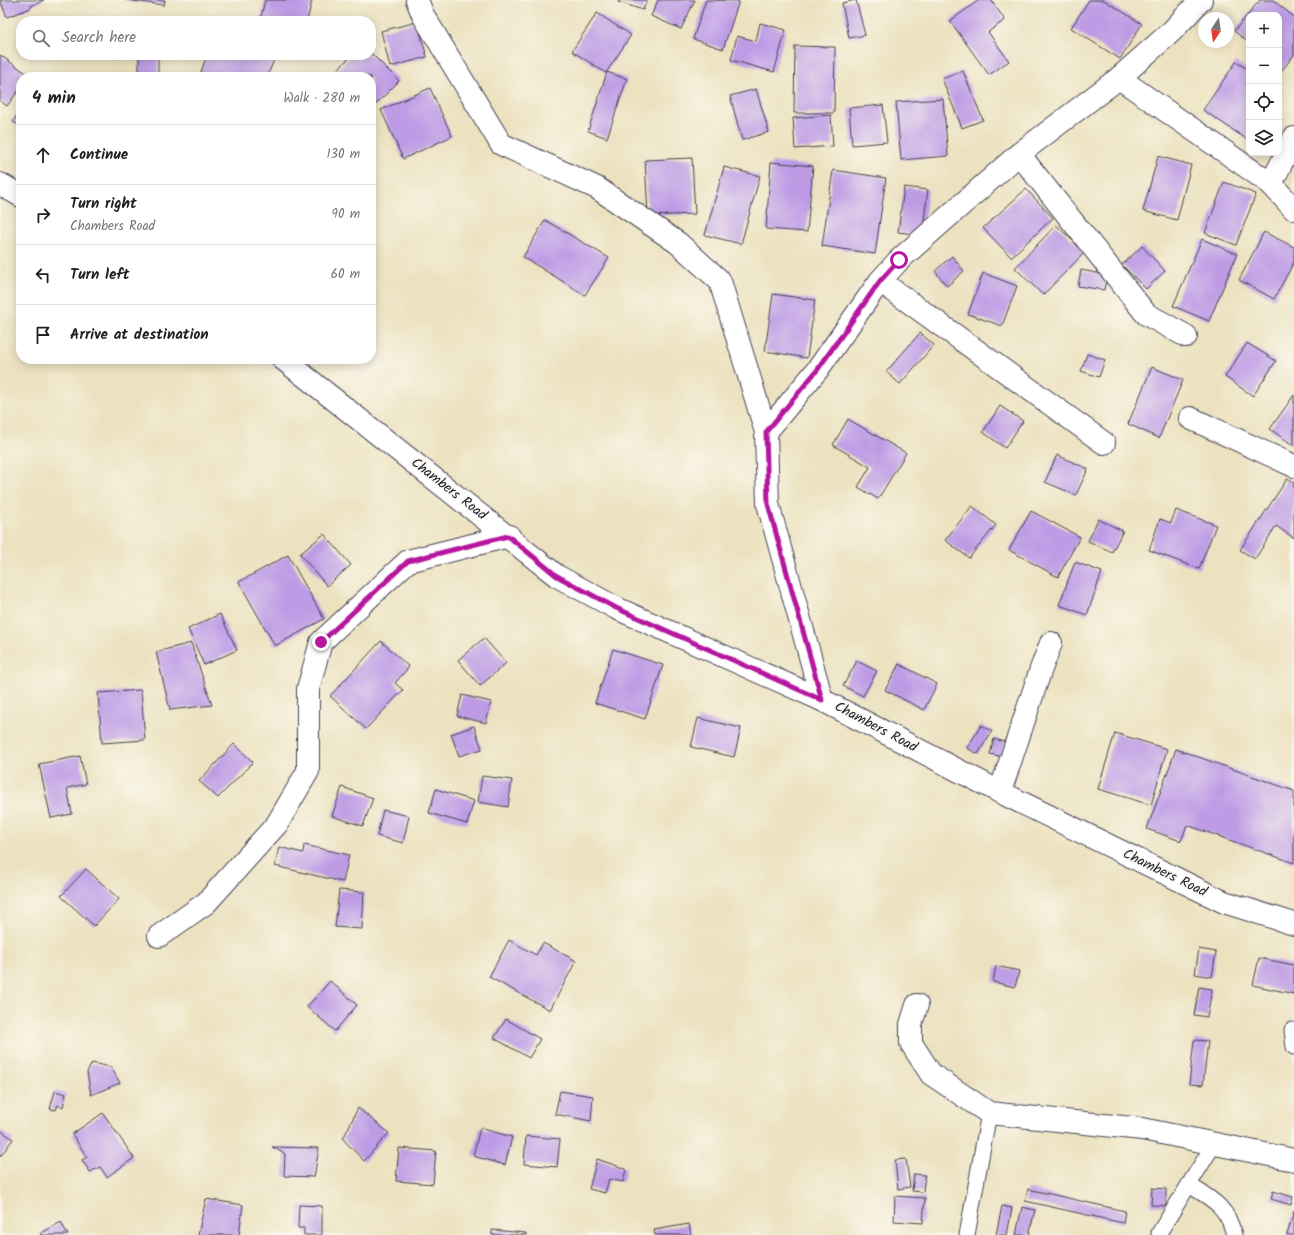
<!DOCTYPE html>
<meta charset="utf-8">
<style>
body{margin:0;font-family:Kalam,sans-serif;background:#f2f2f2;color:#222}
.controls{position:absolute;right:12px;top:12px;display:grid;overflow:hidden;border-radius:8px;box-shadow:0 2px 10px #0003}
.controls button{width:36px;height:36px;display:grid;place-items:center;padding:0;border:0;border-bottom:1px solid #e0e0e0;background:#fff;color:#222;font:20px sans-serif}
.compass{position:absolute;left:1198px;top:12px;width:36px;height:36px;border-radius:50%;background:#fff;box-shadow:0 2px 10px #0003;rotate:193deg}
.stop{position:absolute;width:12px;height:12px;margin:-9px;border:3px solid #b5179e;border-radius:50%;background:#fff}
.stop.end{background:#b5179e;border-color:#fff;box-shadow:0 1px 4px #0008}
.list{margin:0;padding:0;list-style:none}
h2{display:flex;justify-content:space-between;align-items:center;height:52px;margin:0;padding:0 16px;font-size:17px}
h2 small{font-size:13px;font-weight:400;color:#767676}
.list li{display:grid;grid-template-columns:26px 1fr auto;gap:12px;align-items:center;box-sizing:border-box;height:60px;padding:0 16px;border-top:1px solid #e0e0e0}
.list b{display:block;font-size:15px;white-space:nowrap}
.list p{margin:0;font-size:13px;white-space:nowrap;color:#767676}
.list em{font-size:13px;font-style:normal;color:#767676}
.icon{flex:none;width:22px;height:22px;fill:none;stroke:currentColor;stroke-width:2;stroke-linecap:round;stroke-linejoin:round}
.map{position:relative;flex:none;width:1294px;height:1235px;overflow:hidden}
.search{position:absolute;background:#fff;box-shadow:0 2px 10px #0003;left:16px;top:16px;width:360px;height:44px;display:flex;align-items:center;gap:10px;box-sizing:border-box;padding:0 14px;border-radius:16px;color:#767676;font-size:15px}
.panel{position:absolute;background:#fff;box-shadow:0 2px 10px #0003;left:16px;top:72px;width:360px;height:292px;border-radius:16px}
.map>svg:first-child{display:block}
.building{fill:#be9ce5}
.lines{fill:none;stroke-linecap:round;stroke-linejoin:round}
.service-casing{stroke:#403f4f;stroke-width:17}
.minor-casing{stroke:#403f4f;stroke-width:24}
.tertiary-casing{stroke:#403f4f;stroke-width:24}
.service{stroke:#fff;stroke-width:15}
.minor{stroke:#fff;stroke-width:22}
.tertiary{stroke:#fff;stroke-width:22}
.route{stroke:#b5179e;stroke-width:5}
.labels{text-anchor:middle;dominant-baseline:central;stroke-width:3;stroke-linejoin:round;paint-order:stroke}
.street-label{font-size:14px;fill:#22223b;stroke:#fbf7ec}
</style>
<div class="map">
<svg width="1294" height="1235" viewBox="0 0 1294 1235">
<rect width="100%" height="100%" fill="#fbf7ec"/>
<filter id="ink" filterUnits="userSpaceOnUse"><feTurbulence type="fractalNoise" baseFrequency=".025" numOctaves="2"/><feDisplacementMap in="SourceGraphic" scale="8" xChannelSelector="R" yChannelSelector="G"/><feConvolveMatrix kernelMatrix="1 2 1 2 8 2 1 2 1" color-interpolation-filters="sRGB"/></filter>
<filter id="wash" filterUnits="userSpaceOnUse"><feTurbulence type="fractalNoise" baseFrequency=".012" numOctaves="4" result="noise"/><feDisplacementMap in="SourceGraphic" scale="16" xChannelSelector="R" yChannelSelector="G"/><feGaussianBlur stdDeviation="0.9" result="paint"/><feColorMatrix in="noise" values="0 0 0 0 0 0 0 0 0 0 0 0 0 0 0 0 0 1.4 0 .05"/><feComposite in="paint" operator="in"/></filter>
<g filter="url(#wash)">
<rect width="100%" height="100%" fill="#ece2c0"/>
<g id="blocks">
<g class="building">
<polygon points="0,0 44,0 31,6 31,8 7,17"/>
<polygon points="125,0 165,0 164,5"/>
<polygon points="265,0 312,0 307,21 260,21"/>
<polygon points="619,0 647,0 643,10 618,2"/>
<polygon points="658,0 695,0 681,29 651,16"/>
<polygon points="706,0 739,1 723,49 693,39"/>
<polygon points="856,0 865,35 849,38 842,3"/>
<polygon points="979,0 991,0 1005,20 988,32 1009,61 989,75 950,21"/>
<polygon points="1089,0 1104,0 1142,24 1120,59 1071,28"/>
<polygon points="1260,0 1273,0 1294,17 1294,55 1282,70 1279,68 1279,15 1249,15 1249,43 1234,31"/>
<polygon points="597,13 631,35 606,73 572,51"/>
<polygon points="417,22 427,57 390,67 381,31"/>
<polygon points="760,23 786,30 774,72 731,60 737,36 756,41"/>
<polygon points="795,46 835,47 834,113 794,113"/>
<polygon points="371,53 399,81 371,109 371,77 338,77 334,73 352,55 371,55"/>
<polygon points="0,55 29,75 28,77 21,77 21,87 7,106 0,101"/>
<rect x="139" y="55" width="19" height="20"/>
<polygon points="207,55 276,55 267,77 199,77"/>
<polygon points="1236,62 1249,70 1248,140 1203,110"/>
<polygon points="963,71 983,120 962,128 942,79"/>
<polygon points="607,72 627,79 607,138 588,131"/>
<polygon points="430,88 452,136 403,159 381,110"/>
<polygon points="756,89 769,132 742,140 730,96"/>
<polygon points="943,99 948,156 901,160 896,102"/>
<polygon points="883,105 887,142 852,145 849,108"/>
<polygon points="21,108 21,126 13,122"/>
<polygon points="831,115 833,146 795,149 793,118"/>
<polygon points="1158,156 1191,165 1177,220 1143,211"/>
<polygon points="692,158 695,214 648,216 645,160"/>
<polygon points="771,162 813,166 807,232 766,229"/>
<polygon points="724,167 760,176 741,244 705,235"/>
<polygon points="833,170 886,178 875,254 822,246"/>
<polygon points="1224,182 1256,194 1236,245 1205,233"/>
<polygon points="904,187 928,190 922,235 898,232"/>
<polygon points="1026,189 1053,218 1011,257 983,228"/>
<polygon points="545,220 609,258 585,295 523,257"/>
<polygon points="1056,225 1085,252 1043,295 1015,268"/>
<polygon points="1264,232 1294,247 1294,262 1274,299 1239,280"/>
<polygon points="1202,239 1237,254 1209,321 1173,306"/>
<polygon points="1142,246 1165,271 1146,289 1122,265"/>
<polygon points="952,256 964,271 947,286 935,271"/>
<polygon points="1081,270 1107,275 1104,290 1078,286"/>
<polygon points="983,273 1017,286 1002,326 968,314"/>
<polygon points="773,294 815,300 807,358 765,351"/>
<polygon points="920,333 934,345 900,384 886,372"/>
<polygon points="1247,343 1276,361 1253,396 1225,377"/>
<polygon points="1087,354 1105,360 1099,377 1081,371"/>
<polygon points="1152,367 1183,380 1159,438 1128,424"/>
<polygon points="1294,395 1294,446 1270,429"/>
<polygon points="1000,406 1023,421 1005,448 983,432"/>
<polygon points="848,419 906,453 878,499 858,487 870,467 833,445"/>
<polygon points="1057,455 1088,469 1076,495 1045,482"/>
<polygon points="1287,479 1294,483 1294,538 1276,526 1255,559 1240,550"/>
<polygon points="972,506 996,525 969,558 945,540"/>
<polygon points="1176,510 1216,525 1199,569 1149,550 1160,519 1171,523"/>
<polygon points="1031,511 1080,537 1058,577 1009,550"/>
<polygon points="1098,519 1123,531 1112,552 1088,541"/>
<polygon points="324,534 351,565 327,586 300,554"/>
<polygon points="288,555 324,619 275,646 239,582"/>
<polygon points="1075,562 1102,572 1087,615 1059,605"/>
<polygon points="220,614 237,650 204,665 188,629"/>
<polygon points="484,638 506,663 480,686 458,660"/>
<polygon points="381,641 409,667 395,683 403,690 366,729 330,696"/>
<polygon points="191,643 212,705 170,710 156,652"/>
<polygon points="613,649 663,665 645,719 595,703"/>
<polygon points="857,661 877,671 863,696 843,686"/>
<polygon points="899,664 937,684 924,710 885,690"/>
<polygon points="141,690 145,740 102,743 98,693"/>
<polygon points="462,695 491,702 486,723 457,716"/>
<polygon points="698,718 741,728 734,757 691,747"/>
<polygon points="981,725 992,731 978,754 967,748"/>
<polygon points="474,726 482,749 459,756 451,734"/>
<polygon points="1115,733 1167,749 1151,805 1098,789"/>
<polygon points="994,739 1006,742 1003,757 990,754"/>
<polygon points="234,744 253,762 218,798 199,781"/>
<polygon points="1176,749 1294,791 1294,863 1187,825 1181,841 1147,829"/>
<polygon points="80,756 86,784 67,788 72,814 51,818 39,764"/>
<polygon points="482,776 512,780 508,807 478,802"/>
<polygon points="342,787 373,798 363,826 332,816"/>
<polygon points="436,789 474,801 467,824 429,813"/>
<polygon points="383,810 409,816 403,843 377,836"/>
<polygon points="304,845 349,855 343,882 275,866 279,847 303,853"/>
<polygon points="86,869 119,899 94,926 61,896"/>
<polygon points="339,890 364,892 362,929 335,927"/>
<polygon points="509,940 536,955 543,943 576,961 550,1010 489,977"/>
<polygon points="1199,949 1216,952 1212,977 1195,974"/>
<polygon points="1259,958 1294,965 1294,994 1253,985"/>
<polygon points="996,966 1019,971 1015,987 993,982"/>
<polygon points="330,981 357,1005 335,1031 307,1007"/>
<polygon points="1199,987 1212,989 1207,1017 1194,1015"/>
<polygon points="506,1019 540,1039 529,1058 494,1038"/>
<polygon points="1194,1040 1208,1041 1203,1085 1189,1084"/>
<polygon points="92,1063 111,1067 120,1083 91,1095 87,1072"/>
<polygon points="55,1091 66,1094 63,1107 58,1105 56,1110 50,1109"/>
<polygon points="560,1091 593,1096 591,1121 555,1114"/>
<polygon points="358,1108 389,1133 364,1161 343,1139"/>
<polygon points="103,1113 134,1158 107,1177 100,1167 90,1172 82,1160 87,1157 72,1134"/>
<polygon points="480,1128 512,1137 505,1165 473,1156"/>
<polygon points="0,1130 13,1139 0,1157"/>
<polygon points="526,1136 560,1139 557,1167 524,1164"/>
<polygon points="272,1147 319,1148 314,1177 284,1176 285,1154"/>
<polygon points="399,1148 436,1151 433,1184 396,1181"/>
<polygon points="597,1159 626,1169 623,1182 609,1179 605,1193 589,1189"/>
<polygon points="906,1159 910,1187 898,1189 895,1160"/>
<polygon points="914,1174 925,1175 923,1192 912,1191"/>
<polygon points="1152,1188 1166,1189 1166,1206 1151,1205"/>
<polygon points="1028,1189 1125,1211 1123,1223 1025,1201"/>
<polygon points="1273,1191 1293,1197 1291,1205 1271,1199"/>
<polygon points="895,1196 925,1198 923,1223 894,1221"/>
<polygon points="206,1199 243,1205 239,1235 198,1235"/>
<polygon points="299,1205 322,1206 322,1235 304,1235 304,1228 298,1228"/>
<polygon points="1002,1206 1012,1208 1007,1235 996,1235"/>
<polygon points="1022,1207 1035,1210 1029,1235 1016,1235"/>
<polygon points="1294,1211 1294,1235 1287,1235"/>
<polygon points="61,1222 68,1235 41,1235 40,1234"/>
<polygon points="689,1224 691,1235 655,1235 654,1230"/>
<polygon points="492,1230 526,1233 526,1235 492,1235"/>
</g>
</g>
</g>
<g filter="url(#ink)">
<use href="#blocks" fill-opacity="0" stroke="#403f4f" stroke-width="1"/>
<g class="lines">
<defs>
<g id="service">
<polyline points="1292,1030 1294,1047"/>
<path d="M1189,1185C1212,1199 1228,1207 1234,1235"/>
<polyline points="1159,1233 1214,1144"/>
<polyline points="967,1235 989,1113"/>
</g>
<g id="minor">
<polyline points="417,0 423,15 501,144 597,188 678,243 720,281 766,432 768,504 822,700"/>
<polyline points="1119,78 1271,184 1294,209"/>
<polyline points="1019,154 1146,314 1186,336"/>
<polyline points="1271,184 1294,138"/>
<polyline points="880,281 1104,443"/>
<polyline points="1190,418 1294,466"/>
<polyline points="766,432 818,369 880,281 899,260 1019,154 1119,78 1172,31 1201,0"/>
<polyline points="1000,792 1041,669 1051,643"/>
<polyline points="159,936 206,903 277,824 308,771 308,689 321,642 408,561 509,536"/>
<polyline points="917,1005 911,1024 911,1043 931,1074 989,1113 1142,1129 1294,1160"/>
</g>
<g id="tertiary">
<polyline points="0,184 21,196"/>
<polyline points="283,359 557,576 616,608 822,700 1000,792 1224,902 1294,924"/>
</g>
</defs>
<use href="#service" class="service-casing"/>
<use href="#minor" class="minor-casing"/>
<use href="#tertiary" class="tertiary-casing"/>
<use href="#service" class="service"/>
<use href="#minor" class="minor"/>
<use href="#tertiary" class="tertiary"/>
</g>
</g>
<g class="lines" filter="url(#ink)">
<polyline class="route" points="321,642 408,561 508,536 557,576 616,608 822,700 768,504 766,432 818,369 880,281 899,260"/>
</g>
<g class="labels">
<g class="street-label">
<text transform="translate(449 489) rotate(38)">Chambers Road</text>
<text transform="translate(876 727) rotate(28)">Chambers Road</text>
<text transform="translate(1165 873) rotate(26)">Chambers Road</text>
</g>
</g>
</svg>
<div class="controls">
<button>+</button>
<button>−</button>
<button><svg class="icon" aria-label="locate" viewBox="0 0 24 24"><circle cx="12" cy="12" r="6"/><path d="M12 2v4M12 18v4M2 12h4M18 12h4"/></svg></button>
<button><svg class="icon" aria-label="layers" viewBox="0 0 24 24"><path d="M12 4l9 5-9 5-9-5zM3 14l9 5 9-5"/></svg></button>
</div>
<svg class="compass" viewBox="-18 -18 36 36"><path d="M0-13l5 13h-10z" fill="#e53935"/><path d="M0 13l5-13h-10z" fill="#767676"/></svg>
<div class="stop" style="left:899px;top:260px"></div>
<div class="stop end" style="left:321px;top:642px"></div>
<div class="search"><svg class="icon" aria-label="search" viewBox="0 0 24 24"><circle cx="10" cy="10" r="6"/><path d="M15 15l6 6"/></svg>Search here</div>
<section class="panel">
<h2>4 min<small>Walk · 280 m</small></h2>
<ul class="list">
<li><svg class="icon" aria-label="ahead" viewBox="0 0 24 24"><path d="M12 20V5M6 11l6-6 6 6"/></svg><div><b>Continue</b></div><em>130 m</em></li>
<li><svg class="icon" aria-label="right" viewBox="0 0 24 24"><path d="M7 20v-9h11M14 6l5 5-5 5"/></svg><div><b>Turn right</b><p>Chambers Road</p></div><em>90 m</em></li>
<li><svg class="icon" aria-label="left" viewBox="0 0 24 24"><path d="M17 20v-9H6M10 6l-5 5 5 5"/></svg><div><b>Turn left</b></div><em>60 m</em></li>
<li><svg class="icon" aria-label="arrive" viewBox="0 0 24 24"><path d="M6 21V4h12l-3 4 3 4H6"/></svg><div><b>Arrive at destination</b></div></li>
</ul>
</section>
</div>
